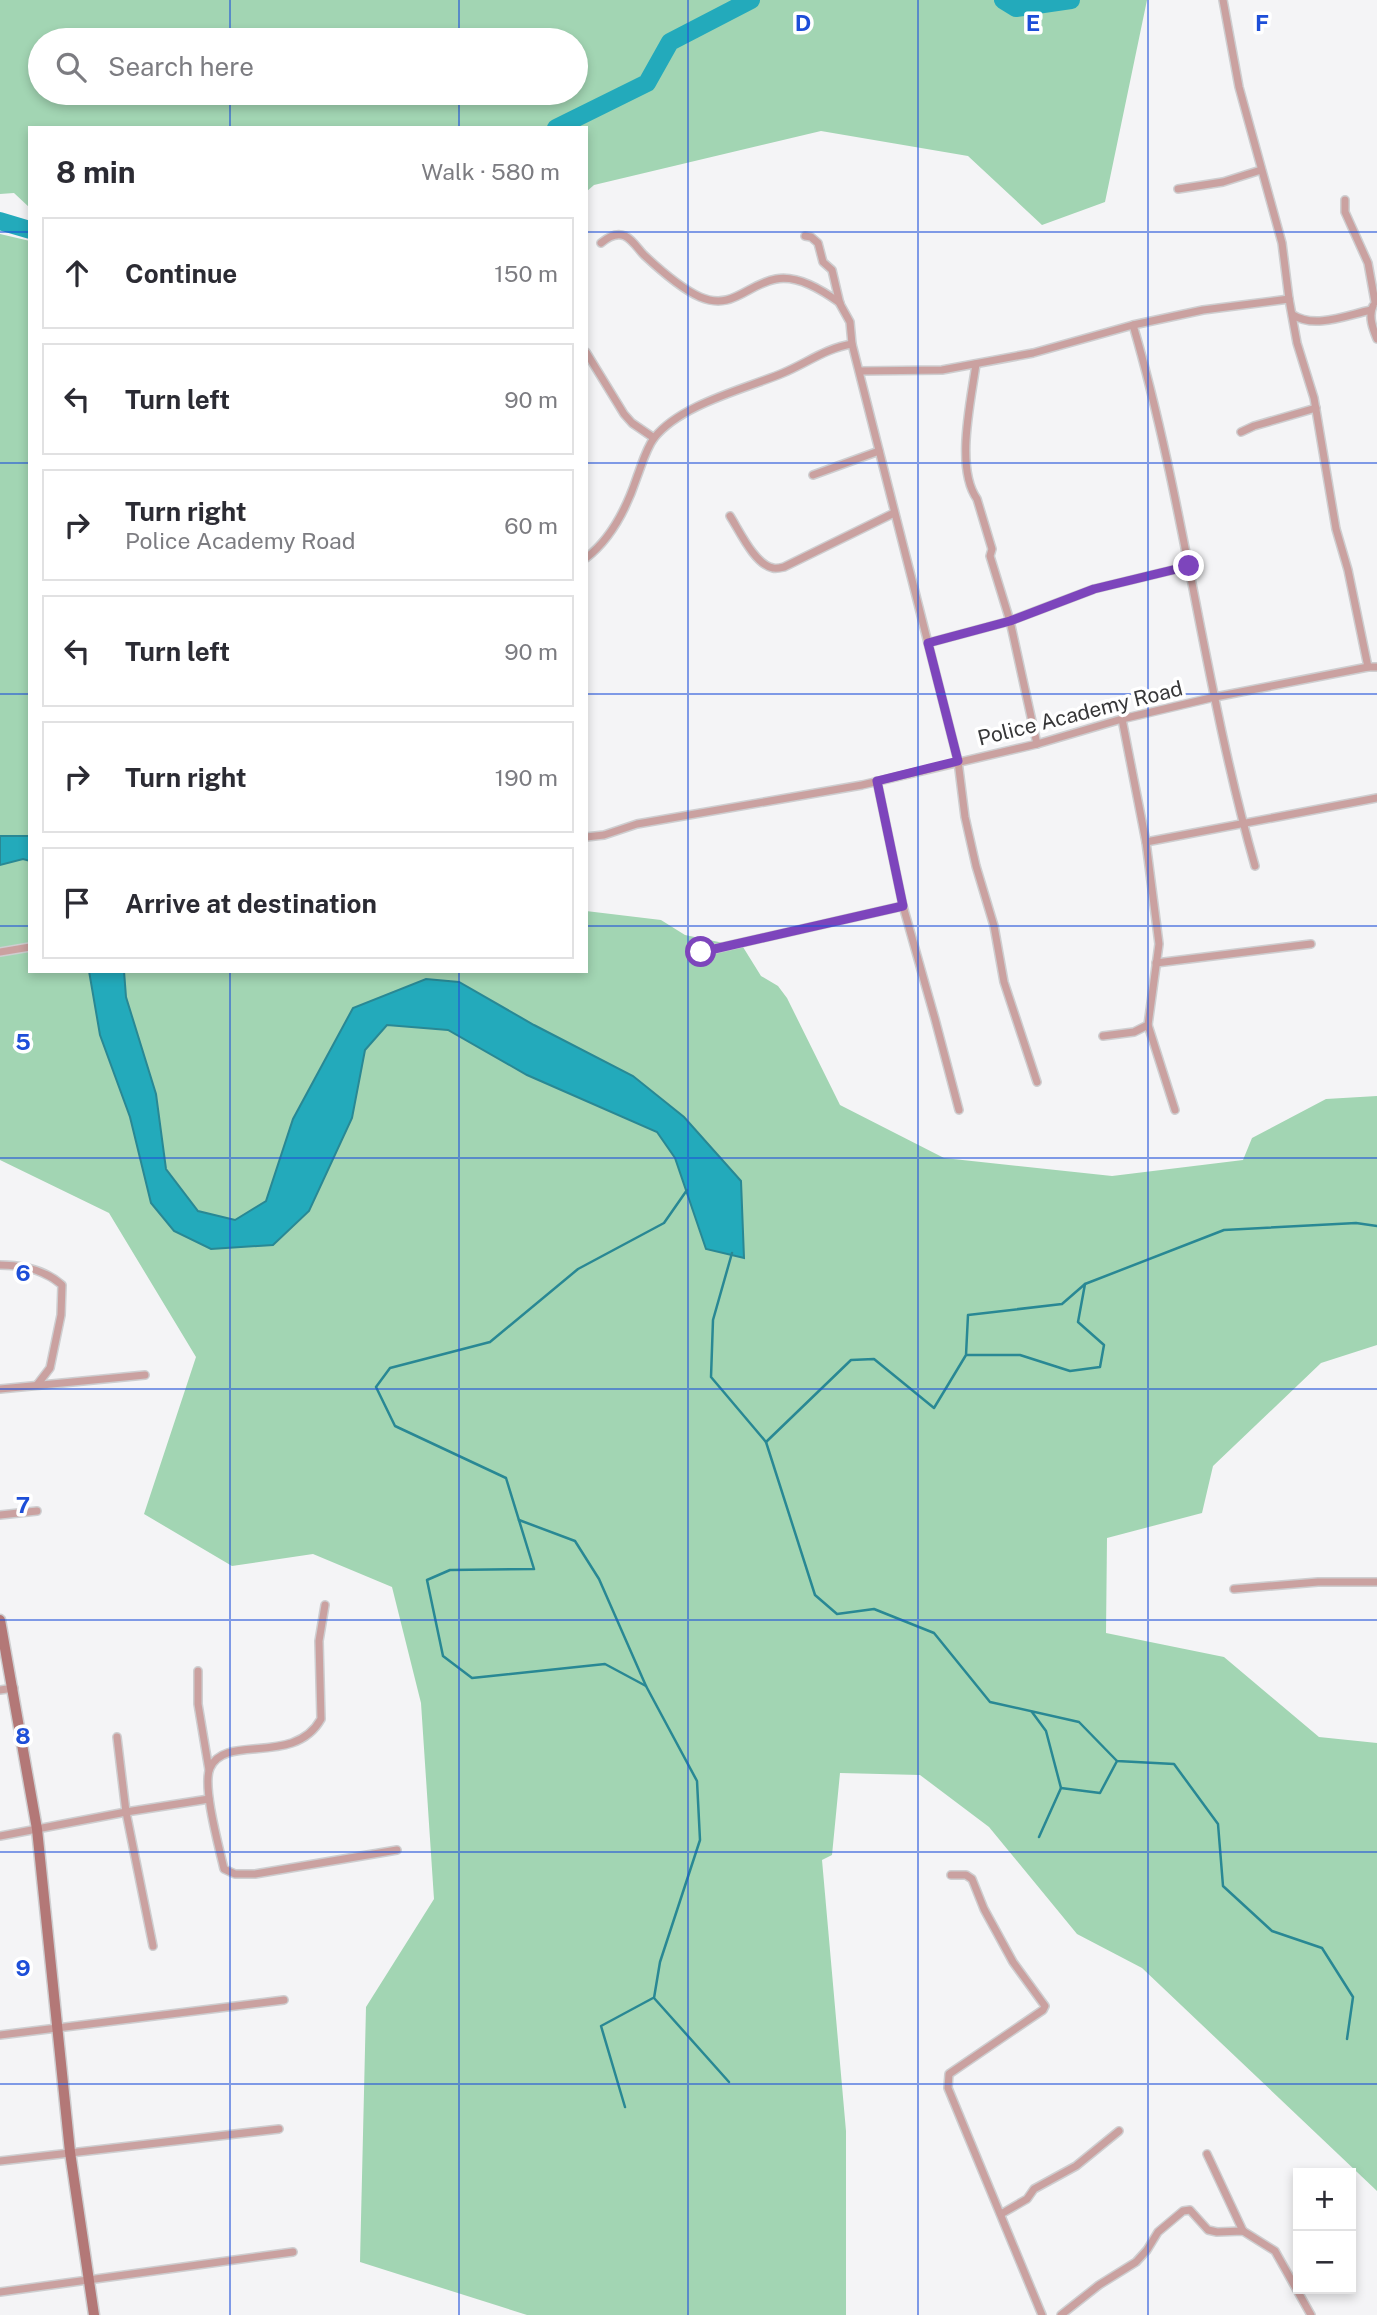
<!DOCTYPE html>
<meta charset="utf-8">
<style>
body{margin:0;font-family:"Public Sans",sans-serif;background:#f2f2f3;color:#2b2b33}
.controls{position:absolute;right:21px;bottom:21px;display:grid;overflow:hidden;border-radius:0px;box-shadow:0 4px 10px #0003}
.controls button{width:63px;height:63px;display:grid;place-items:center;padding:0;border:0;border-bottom:2px solid #e1e1e2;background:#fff;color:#2b2b33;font:35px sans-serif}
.stop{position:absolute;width:21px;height:21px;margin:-16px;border:5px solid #7d45bc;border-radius:50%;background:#fff}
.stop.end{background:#7d45bc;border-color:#fff;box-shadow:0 2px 7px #0008}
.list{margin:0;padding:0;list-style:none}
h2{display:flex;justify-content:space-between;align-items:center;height:91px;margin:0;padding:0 28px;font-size:30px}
h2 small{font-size:23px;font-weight:400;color:#7c7c81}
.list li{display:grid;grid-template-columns:46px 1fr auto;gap:21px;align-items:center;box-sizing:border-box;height:112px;margin:0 14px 14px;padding:0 14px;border:2px solid #e1e1e2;border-radius:0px}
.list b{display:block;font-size:26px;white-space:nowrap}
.list p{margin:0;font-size:23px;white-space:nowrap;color:#7c7c81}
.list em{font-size:23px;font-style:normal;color:#7c7c81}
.icon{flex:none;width:38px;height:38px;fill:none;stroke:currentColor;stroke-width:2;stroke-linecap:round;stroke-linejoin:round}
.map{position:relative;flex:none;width:1377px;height:2315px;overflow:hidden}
.search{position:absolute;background:#fff;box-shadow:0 4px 10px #0003;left:28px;top:28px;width:560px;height:77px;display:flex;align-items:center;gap:18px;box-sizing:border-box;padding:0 24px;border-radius:38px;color:#7c7c81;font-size:26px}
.panel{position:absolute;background:#fff;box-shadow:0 4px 10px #0003;left:28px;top:126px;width:560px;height:847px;border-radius:0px}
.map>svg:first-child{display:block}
.green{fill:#a2d5b3;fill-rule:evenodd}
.water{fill:#23aabb;stroke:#298894;stroke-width:2}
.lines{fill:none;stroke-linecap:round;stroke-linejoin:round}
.stream{stroke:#298894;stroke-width:2.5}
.river{stroke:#23aabb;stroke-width:18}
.street-casing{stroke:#ceced0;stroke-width:10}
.secondary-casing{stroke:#ceced0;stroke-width:13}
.street{stroke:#caa1a0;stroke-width:7}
.secondary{stroke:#b37877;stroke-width:10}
.route{stroke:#7d45bc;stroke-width:9}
.grid{fill:none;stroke:#1d4ed8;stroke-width:2;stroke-opacity:0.55}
.labels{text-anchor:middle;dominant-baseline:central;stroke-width:7;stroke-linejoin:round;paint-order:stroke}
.street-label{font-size:21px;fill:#373738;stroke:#fff}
.grid-label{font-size:23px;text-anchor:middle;font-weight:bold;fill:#1d4ed8;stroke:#fff;stroke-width:7;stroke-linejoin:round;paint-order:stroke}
</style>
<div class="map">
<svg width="1377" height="2315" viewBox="0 0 1377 2315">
<rect width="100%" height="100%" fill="#f4f4f6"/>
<g class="green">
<path d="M0,0H1147L1105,202L1042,225L968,156L821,131L594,185L586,192V128H30V208L14,193L0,194ZM40,40H576V93H40Z"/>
<polygon points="0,234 30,241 30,971 586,971 586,911 661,920 685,935 743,947 761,976 778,986 787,998 840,1105 944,1158 1112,1176 1243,1160 1252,1138 1326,1099 1377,1096 1377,1345 1321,1363 1213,1466 1202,1513 1107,1538 1106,1633 1224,1657 1319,1737 1377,1743 1377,2191 1142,1968 1077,1934 989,1827 920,1775 840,1773 832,1855 822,1860 846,2131 846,2315 527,2315 360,2262 366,2007 434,1899 421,1703 392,1587 313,1554 232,1566 144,1514 196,1357 109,1213 0,1160"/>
</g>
<g class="water">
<polygon points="0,836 30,836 30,861 23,859 0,865"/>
<polygon points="89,971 124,971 126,997 156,1094 166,1169 198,1211 235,1220 266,1201 293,1119 353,1008 426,979 459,982 534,1025 633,1076 684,1117 741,1181 744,1258 706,1249 675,1158 657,1132 527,1075 448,1030 387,1025 365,1050 352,1118 309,1211 273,1245 211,1249 174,1231 151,1203 130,1117 100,1035"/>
</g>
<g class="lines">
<g class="stream">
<polyline points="687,1190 664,1223 578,1269 490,1342 390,1368 376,1387 395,1426 506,1478 534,1569 450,1570 427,1580 443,1656 472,1678 605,1664 646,1686 697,1781 700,1840 660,1962 654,1998 729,2082"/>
<polyline points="732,1253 713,1320 711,1377 766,1442 815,1595 837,1614 874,1609 934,1633 990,1702 1079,1722 1117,1761 1174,1764 1218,1824 1223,1886 1272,1931 1322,1948 1353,1997 1347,2039"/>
<polyline points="967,1355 1020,1355 1070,1371 1100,1367 1104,1345 1078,1322 1085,1284"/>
<polyline points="766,1442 851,1360 874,1359 934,1408 966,1355 968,1315 1062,1304 1085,1284 1224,1230 1356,1223 1377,1226"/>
<polyline points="519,1520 575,1541 599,1579 646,1686"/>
<polyline points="1032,1712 1046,1731 1061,1788 1039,1837"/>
<polyline points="1061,1788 1100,1793 1117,1761"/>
<polyline points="625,2107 601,2026 653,1998"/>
</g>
<g class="river">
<polyline points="1003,0 1016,8 1071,0"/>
<polyline points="556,128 647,83 670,42 751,0"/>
<polyline points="0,221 30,230"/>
</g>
<defs>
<g id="street">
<polyline points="1223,0 1239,87 1282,243 1289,299 1297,343 1314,398 1336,529 1348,570 1368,667"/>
<polyline points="1178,189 1223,182 1261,170"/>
<polyline points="1345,200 1345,212 1368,263 1375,302"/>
<polyline points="805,236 811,237 818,243 823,262 832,270 840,304 850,322 852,344 958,761 965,817 976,866 994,926 1004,982 1037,1082"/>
<path d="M601,243C608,237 616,232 625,236C633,240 638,249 644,255C660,270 680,288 700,297C733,311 747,284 776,279C798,275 822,290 840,303"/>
<path d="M1373,306C1368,316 1373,329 1377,339"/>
<path d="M1293,315C1315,329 1347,315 1371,310"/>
<path d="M1133,325C1185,503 1204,688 1255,866"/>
<polyline points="586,352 624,414 632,423 654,438"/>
<path d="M976,364C971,401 955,468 977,499L992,549L990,556L1010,621L1037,744"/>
<polyline points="860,371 942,370 1033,353 1133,325 1203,310 1289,299"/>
<polyline points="1241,432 1254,426 1316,408"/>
<polyline points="813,475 879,451"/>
<path d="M730,516C739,530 755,565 773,568C776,569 780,568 784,567L894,513"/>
<path d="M586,558C611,539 627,507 637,477C642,464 646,449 654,438C681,404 745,389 783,373C807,363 826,348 852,344"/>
<polyline points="928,643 1010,621 1094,589 1189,566"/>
<polyline points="877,781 903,906 935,1019 959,1110"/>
<polyline points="586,837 604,835 637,824 862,785 1037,744 1122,719 1215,697 1368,667 1377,667"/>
<polyline points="1146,842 1377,798"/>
<polyline points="0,952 30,947"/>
<polyline points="701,952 903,906"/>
<polyline points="1156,963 1311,944"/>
<polyline points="1148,1025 1175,1110"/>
<polyline points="1103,1036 1134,1032 1148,1025 1159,944 1146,842 1122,719"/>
<path d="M0,1265C22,1265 45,1270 62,1285L61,1315L50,1368L37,1385"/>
<polyline points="0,1389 145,1375"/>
<polyline points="0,1515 37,1511"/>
<polyline points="1234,1589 1318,1582 1377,1582"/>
<path d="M325,1605L319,1641L321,1719C294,1767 225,1733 210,1768C202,1786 219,1847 224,1869L235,1874H255L397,1850"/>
<polyline points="198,1671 198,1704 209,1770"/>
<polyline points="0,1690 14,1688"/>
<polyline points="117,1737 126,1812 153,1946"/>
<polyline points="0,1836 126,1812 209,1799"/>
<polyline points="951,1875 966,1875 972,1879 984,1909 1013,1962 1045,2006 1043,2010 949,2074 948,2088 1042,2315"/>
<polyline points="0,2035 284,2000"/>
<polyline points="1207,2154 1243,2231"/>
<polyline points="0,2161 279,2129"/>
<polyline points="1001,2214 1027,2199 1034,2189 1076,2166 1119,2131"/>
<polyline points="0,2292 293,2252"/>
<polyline points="1061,2315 1099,2285 1136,2262 1147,2250 1158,2232 1183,2211 1190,2210 1208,2230 1217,2232 1243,2231 1275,2251 1311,2315"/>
</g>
<polyline id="secondary" points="0,1620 37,1829 70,2152 94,2315"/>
</defs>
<use href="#street" class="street-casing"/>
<use href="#secondary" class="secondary-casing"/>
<use href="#street" class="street"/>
<use href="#secondary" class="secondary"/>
</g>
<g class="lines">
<polyline class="route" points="701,952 903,906 877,781 958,761 928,643 1010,621 1094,589 1189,566"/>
</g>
<path class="grid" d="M230,0V40M459,0V40M688,0V2315M918,0V2315M1148,0V2315M230,93V128M459,93V128M0,232H30M586,232H1377M0,463H30M586,463H1377M0,694H30M586,694H1377M0,926H30M586,926H1377M230,971V2315M459,971V2315M0,1158H1377M0,1389H1377M0,1620H1377M0,1852H1377M0,2084H1377"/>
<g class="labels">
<g class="street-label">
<text transform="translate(1080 713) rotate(-14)">Police Academy Road</text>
</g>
</g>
<g class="grid-label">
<text x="803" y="31">D</text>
<text x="1033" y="31">E</text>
<text x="1262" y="31">F</text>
<text x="23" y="1050">5</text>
<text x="23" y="1281">6</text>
<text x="23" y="1513">7</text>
<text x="23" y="1744">8</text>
<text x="23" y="1976">9</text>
</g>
</svg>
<div class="controls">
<button>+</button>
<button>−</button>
</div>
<div class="stop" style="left:701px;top:952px"></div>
<div class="stop end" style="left:1189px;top:566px"></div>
<div class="search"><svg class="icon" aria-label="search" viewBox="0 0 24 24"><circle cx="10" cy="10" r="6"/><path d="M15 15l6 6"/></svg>Search here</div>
<section class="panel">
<h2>8 min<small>Walk · 580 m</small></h2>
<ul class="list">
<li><svg class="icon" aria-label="ahead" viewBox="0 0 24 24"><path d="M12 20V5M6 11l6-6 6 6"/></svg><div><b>Continue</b></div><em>150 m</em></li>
<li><svg class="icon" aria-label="left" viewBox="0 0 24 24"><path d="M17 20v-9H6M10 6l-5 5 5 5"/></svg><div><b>Turn left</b></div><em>90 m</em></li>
<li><svg class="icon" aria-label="right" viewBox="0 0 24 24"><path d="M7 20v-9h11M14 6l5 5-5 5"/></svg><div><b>Turn right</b><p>Police Academy Road</p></div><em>60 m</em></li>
<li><svg class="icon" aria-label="left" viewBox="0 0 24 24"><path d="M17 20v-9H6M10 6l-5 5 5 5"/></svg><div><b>Turn left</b></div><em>90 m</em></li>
<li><svg class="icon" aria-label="right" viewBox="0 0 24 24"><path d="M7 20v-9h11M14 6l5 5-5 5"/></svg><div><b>Turn right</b></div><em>190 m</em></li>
<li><svg class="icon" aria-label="arrive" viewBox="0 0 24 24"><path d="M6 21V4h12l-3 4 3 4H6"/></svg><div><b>Arrive at destination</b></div></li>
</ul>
</section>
</div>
